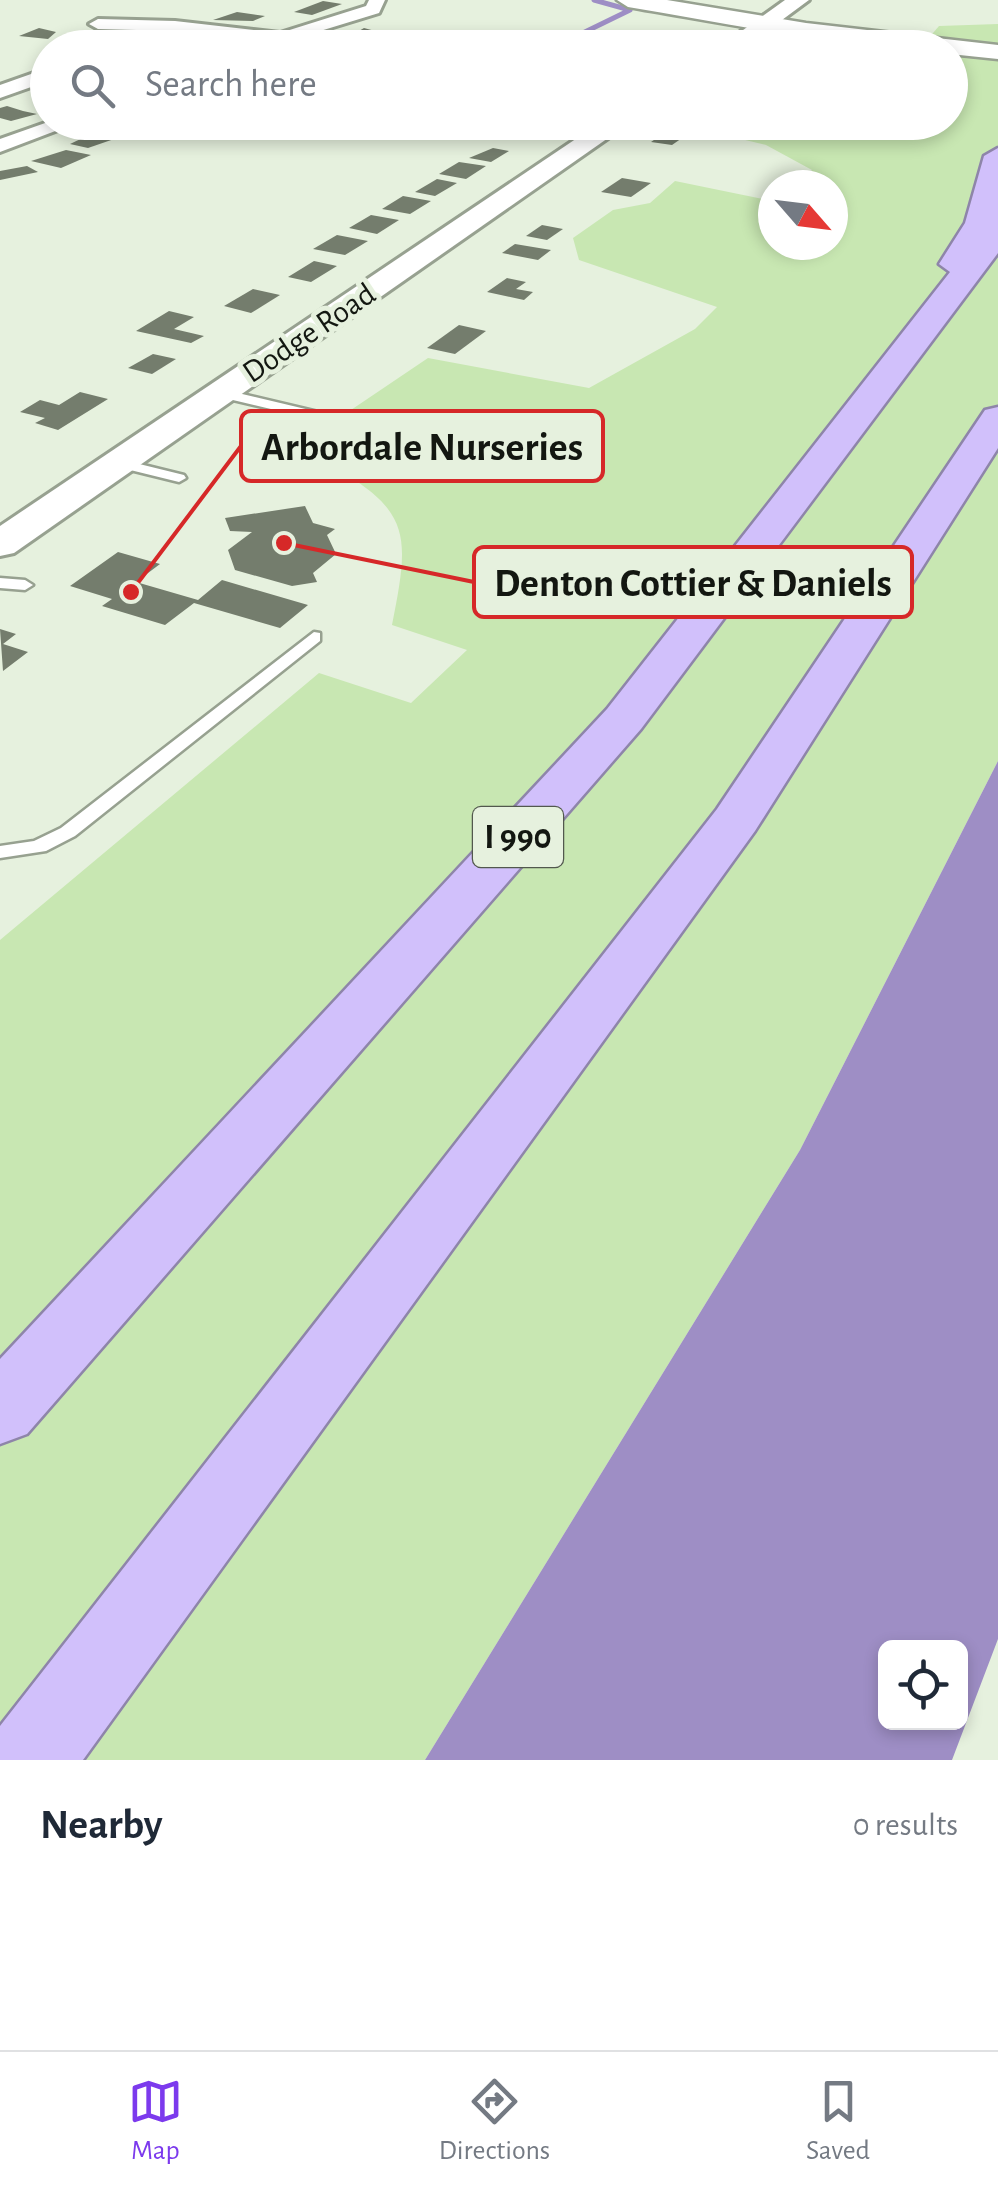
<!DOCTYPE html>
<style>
body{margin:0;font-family:"Alegreya Sans",sans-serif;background:#f6f6f7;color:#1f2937}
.controls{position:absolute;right:30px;bottom:30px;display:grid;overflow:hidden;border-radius:15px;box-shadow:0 5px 15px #0003}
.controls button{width:90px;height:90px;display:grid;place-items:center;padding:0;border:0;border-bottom:2px solid #e0e1e3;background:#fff;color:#1f2937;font:50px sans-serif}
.compass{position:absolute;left:758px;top:170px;width:90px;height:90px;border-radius:50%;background:#fff;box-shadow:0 5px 15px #0003;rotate:118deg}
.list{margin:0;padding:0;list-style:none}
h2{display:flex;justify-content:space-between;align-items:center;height:130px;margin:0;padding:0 40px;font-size:42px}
h2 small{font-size:32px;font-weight:400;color:#747a83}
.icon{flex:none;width:55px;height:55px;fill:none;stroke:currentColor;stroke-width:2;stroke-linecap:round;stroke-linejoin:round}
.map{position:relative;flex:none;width:998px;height:1760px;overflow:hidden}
.search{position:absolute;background:#fff;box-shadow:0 5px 15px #0003;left:30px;right:30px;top:30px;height:110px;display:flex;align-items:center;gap:25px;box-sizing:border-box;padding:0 35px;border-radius:55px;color:#747a83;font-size:38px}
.sheet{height:290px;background:#fff}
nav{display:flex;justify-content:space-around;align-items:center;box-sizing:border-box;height:140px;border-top:2px solid #e0e1e3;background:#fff;font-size:28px;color:#747a83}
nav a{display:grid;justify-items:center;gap:5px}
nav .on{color:#7c3aed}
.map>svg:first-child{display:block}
.green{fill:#c8e7b2}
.water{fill:#9e8ec5;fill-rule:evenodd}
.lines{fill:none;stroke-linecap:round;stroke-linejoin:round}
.stream{stroke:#9e8ec5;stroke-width:5}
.building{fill:#747d6d}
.service-casing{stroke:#97a190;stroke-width:5}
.minor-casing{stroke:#97a190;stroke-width:6}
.tertiary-casing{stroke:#97a190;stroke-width:6}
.secondary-casing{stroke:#97a190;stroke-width:5}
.motorway-casing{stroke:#8e85a9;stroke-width:5}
.service{fill:#fff;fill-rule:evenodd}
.minor{fill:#fff;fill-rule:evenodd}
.tertiary{fill:#fff;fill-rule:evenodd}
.secondary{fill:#fff;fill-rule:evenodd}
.motorway{fill:#d1c0fb;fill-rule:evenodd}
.labels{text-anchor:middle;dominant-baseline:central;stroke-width:10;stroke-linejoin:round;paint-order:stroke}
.far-street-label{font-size:32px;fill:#131711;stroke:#e6f1de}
.shield{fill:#e6f1de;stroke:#52584e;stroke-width:2.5}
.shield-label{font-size:35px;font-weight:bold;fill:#131711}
.leader{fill:none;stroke:#d62828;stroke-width:4}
.callout-dot{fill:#d62828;stroke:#e6f1de;stroke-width:4}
.callout{fill:#e6f1de;stroke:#d62828;stroke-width:4}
.callout-label{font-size:40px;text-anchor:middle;font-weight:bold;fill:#131711}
</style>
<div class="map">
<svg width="998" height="1760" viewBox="0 0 998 1760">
<rect width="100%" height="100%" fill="#e6f1de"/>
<path class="green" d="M998,24V761L800,1150L425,1760H0V940L319,673L411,703L467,650L392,625C410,534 412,510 326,463L379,423L345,414L428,358L589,388L695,329L717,307L579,260L573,238L613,210L650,203L675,181L773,201V245H833V185H801L812,170L766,145L716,133L734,122H950V48L921,47L939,26Z"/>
<path class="water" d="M998,761V1639L952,1760H425L800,1150ZM886,1648H960V1722H886Z"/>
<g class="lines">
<polyline class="stream" points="552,48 630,10 594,0"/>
</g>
<g class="building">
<polygon points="323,1 342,4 312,15 294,12"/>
<polygon points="237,12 265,16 253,21 213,20"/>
<polygon points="39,28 56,32 48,39 19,36"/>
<polygon points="364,28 375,31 389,33 375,39 352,35"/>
<polygon points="120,35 129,35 157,37 151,41 110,43"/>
<polygon points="7,106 23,111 37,114 11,121 0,118 0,108"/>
<polygon points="121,122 146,122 152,123 127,134 106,131"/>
<polygon points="93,133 117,138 88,148 70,144"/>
<polygon points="664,133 685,136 672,145 651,142"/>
<polygon points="493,148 509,151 491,162 469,158"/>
<polygon points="66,150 91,155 61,168 31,161"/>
<polygon points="459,162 486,166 466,179 439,174"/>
<polygon points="27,166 38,172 0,180 0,171"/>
<polygon points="622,178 651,183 631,197 601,192"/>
<polygon points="437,179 457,183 435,196 415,192"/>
<polygon points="403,196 431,201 410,214 382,209"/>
<polygon points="371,215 399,220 377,234 349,228"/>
<polygon points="542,225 563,229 547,240 526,236"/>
<polygon points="337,235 368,241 345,255 313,249"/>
<polygon points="515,244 551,250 538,260 502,253"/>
<polygon points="314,261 337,266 311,282 288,277"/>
<polygon points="507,278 526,282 516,289 533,292 524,300 487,292"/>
<polygon points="253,289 280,295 251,313 224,306"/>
<polygon points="169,311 194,317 174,329 204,336 191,343 136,331"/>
<polygon points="459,325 486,331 455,354 427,348"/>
<polygon points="153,354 176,359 152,374 128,368"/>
<polygon points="80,392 108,399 58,430 35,423 45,418 20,412 40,400 59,405"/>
<polygon points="305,506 313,523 335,529 327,535 336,554 313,573 317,582 292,586 235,570 228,550 252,532 230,531 225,518"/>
<polygon points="118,552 160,564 136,582 198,600 222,580 308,605 280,628 194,603 165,625 102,606 112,599 70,586"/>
<polygon points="0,629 16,634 3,644 28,652 3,671"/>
</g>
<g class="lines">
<defs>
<g id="service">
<polygon points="221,389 356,421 358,424 351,428 216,396 216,390"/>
<polygon points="119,459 184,475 186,478 179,482 114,466 112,463"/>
<polygon points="0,578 25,580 33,585 25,590 0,588"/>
<polygon points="314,632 320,633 320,641 75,836 46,851 0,858 0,846 34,841 61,828"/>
</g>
<g id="minor">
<polygon points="369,0 385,0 379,13 281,43 175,31 98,29 89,24 98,19 175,21 280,33 366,6"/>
<polygon points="48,68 48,81 0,98 0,85"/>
<polygon points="48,122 79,122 0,152 0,139"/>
</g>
<g id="tertiary">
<polygon points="785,0 809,0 744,48 718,48"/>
<polygon points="601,122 631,122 14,553 0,556 0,526"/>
</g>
<path id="secondary" d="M617,0H667L806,23L998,45V59L950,54V48C842,48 735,25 628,7Z"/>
<g id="motorway">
<polygon points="998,148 998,253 641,729 27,1434 0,1444 0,1359 607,709 950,272 939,264 965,223 984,156"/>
<polygon points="998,407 998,448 755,831 83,1760 0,1760 0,1726 717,809 985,410"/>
</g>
</defs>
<use href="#service" class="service-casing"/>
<use href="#minor" class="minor-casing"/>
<use href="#tertiary" class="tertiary-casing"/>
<use href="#secondary" class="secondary-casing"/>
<use href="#motorway" class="motorway-casing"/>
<use href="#service" class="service"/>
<use href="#minor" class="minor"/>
<use href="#tertiary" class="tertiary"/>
<use href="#secondary" class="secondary"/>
<use href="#motorway" class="motorway"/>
</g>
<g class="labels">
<g class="far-street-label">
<text transform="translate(309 333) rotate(-34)">Dodge Road</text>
</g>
<rect class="shield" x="473" y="807" width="90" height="60" rx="8"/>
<g class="shield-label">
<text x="518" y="837">I 990</text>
</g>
</g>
<path class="leader" d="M131 592L241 446M284 543L474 582"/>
<g class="callout-dot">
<circle cx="131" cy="592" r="10"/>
<circle cx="284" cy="543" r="10"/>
</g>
<g class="callout">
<rect x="241" y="411" width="362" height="70" rx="10"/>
<rect x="474" y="547" width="438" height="70" rx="10"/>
</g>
<g class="callout-label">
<text x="422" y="460">Arbordale Nurseries</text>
<text x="693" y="596">Denton Cottier &amp; Daniels</text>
</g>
</svg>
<div class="controls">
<button><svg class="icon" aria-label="locate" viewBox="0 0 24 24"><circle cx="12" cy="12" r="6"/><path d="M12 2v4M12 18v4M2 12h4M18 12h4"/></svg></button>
</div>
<svg class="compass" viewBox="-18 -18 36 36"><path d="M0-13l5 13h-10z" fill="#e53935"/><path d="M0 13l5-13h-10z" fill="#747a83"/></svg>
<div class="search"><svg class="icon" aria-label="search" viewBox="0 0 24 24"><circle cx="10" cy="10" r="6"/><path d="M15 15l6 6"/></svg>Search here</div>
</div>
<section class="sheet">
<h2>Nearby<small>0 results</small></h2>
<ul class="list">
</ul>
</section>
<nav>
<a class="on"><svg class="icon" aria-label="map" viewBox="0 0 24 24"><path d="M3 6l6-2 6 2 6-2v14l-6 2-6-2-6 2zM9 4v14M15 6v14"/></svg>Map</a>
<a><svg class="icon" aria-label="directions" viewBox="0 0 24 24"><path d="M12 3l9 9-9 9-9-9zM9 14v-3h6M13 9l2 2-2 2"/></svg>Directions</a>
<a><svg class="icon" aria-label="saved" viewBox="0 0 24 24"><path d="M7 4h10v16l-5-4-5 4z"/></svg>Saved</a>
</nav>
